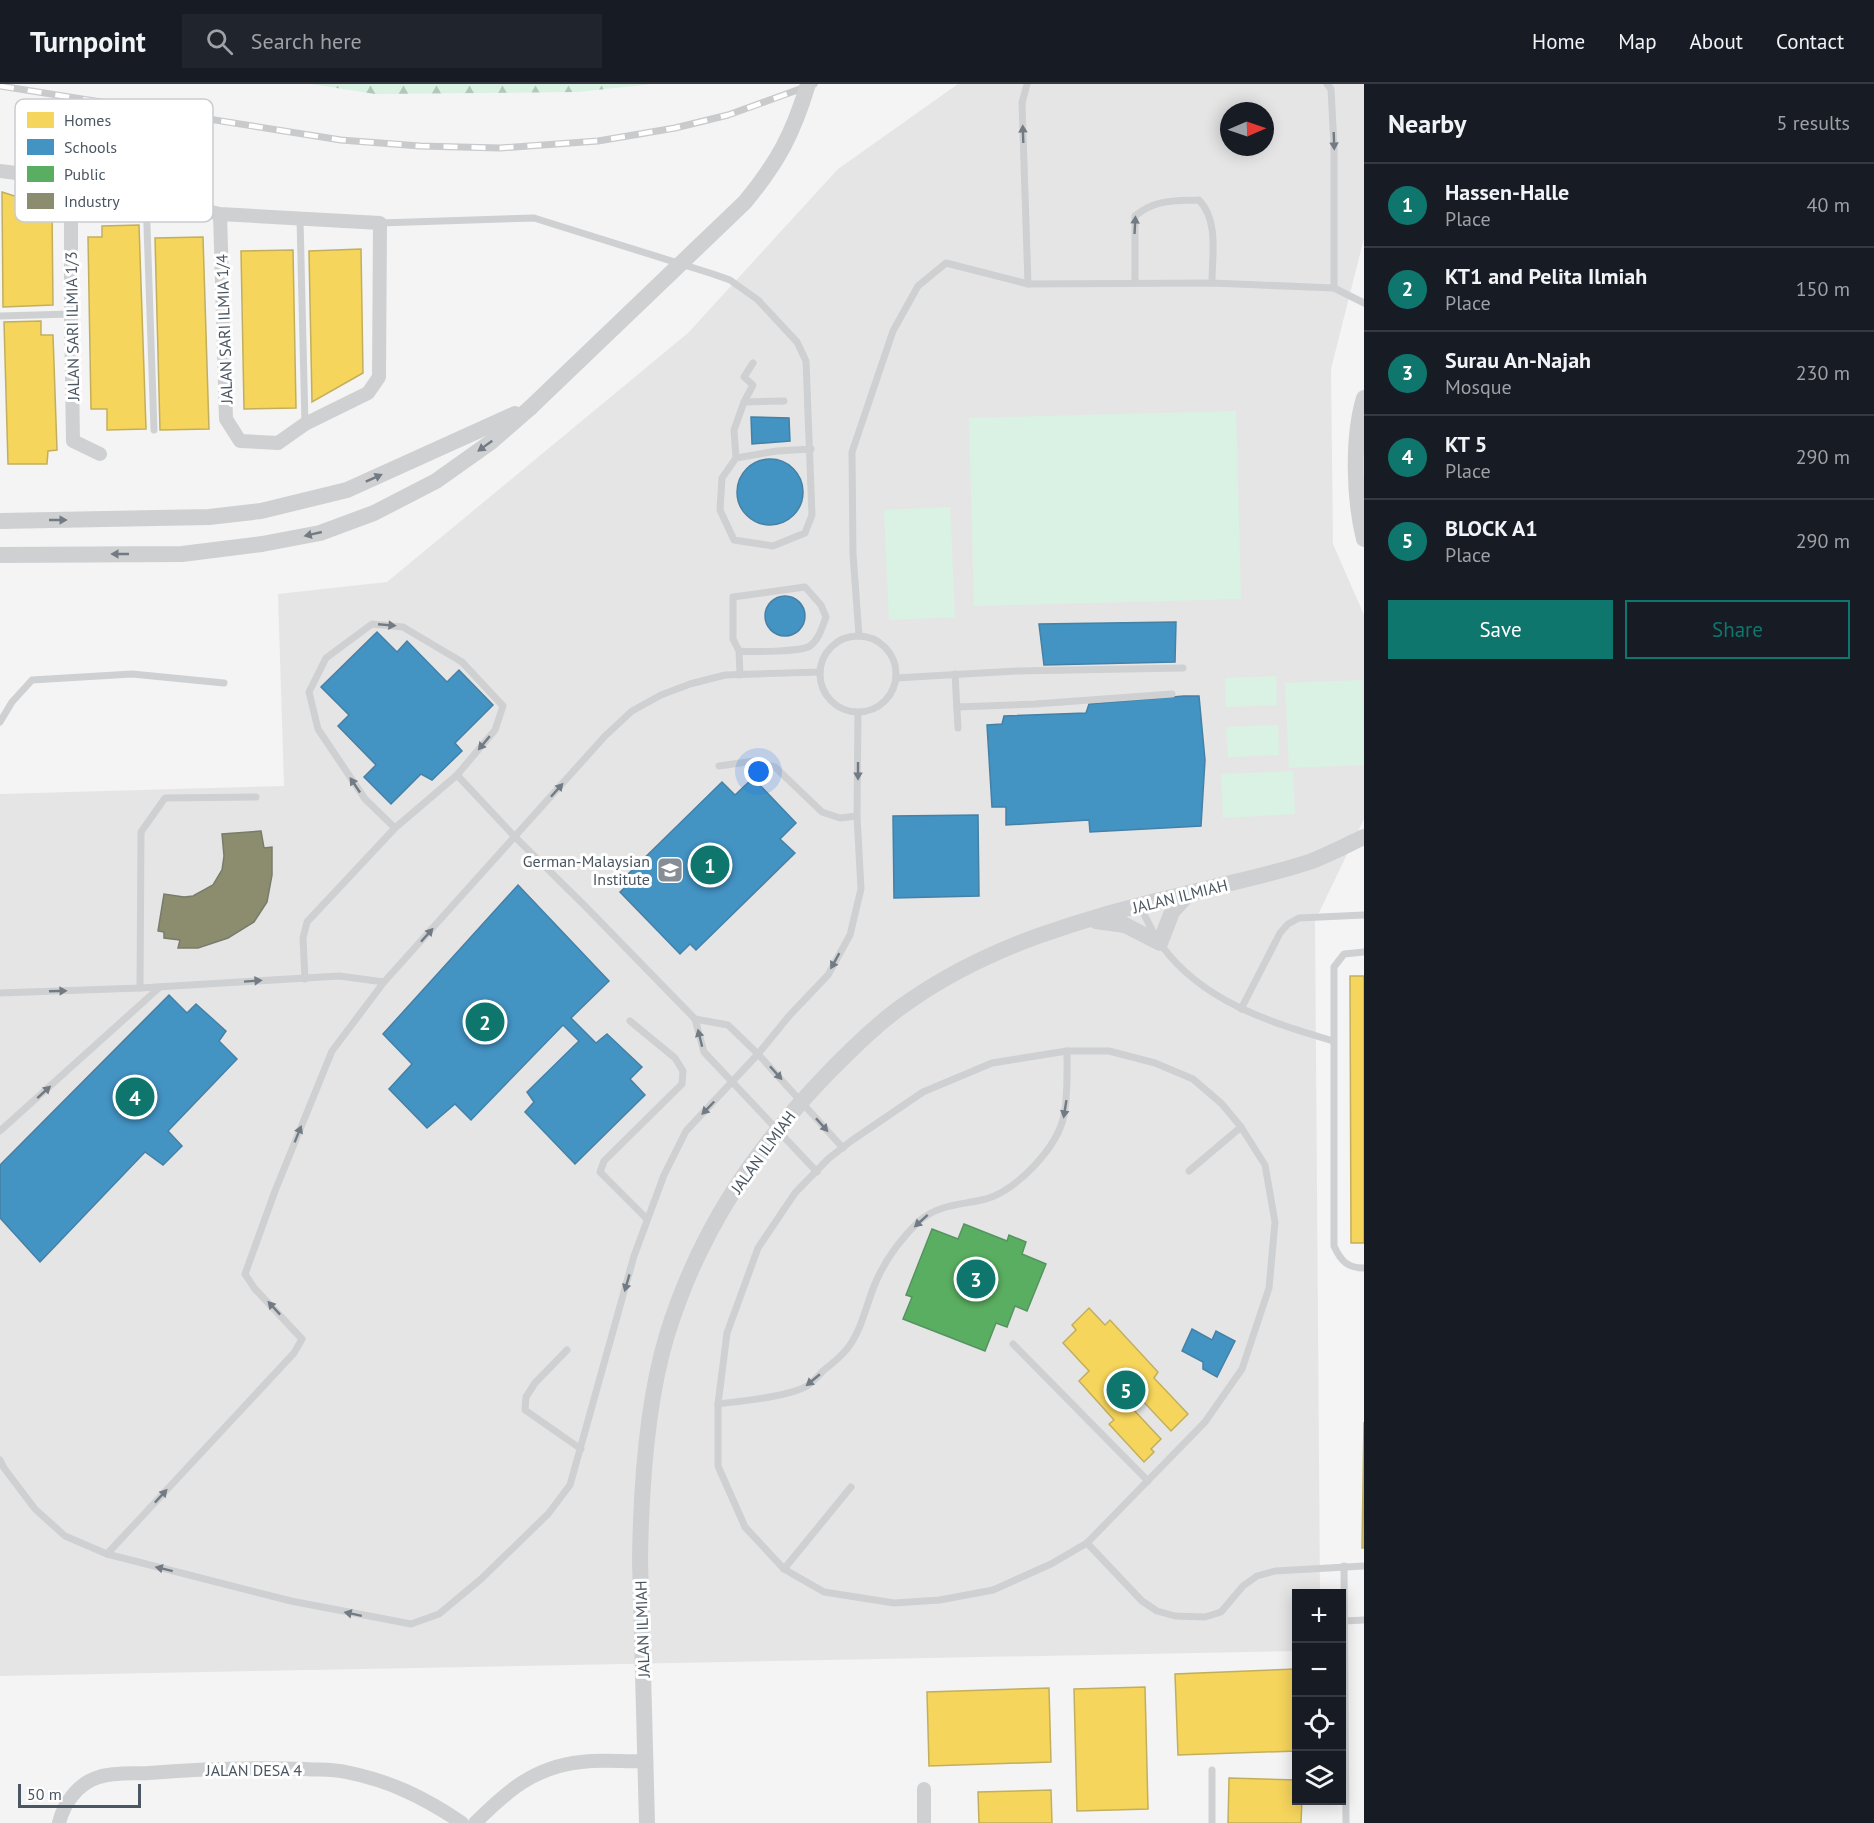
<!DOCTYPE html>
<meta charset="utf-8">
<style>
body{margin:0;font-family:"PT Sans",sans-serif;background:#20242c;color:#f1f3f6}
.controls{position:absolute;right:18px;bottom:18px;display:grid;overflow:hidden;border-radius:0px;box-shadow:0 3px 15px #0003}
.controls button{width:54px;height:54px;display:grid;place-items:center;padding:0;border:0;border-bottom:2px solid #363941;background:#171b24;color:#f1f3f6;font:30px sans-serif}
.compass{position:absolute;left:1220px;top:18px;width:54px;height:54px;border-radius:50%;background:#171b24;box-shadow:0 3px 15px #0003;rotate:88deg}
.scale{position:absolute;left:18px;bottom:15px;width:123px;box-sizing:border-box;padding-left:6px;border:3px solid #4a5661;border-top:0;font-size:16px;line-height:21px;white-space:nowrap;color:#4a5661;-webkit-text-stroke:4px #fff;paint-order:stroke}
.you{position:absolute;left:759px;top:688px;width:21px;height:21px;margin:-15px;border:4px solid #fff;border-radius:50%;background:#1a73e8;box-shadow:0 0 0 9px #1a73e833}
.badge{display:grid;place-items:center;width:39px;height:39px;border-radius:50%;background:#0f766e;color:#fff;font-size:20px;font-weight:700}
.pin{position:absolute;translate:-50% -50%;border:3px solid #fff;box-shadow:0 2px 6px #0006}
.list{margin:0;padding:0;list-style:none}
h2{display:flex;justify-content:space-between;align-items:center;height:78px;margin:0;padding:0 24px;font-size:26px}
h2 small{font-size:20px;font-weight:400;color:#9ea1a6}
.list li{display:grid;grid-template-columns:39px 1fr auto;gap:18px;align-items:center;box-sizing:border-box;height:84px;padding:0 24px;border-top:2px solid #363941}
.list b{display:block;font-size:22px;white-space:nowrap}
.list p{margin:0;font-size:20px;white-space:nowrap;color:#9ea1a6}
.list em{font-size:20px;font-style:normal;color:#9ea1a6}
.actions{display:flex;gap:12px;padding:18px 24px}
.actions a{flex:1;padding:14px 0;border:2px solid #0f766e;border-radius:0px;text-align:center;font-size:21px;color:#0f766e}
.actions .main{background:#0f766e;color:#fff}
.icon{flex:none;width:33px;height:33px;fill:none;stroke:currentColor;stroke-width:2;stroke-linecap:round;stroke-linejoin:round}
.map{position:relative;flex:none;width:1364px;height:1739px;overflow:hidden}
header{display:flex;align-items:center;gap:36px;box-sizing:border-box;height:84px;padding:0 30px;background:#171b24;border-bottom:2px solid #363941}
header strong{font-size:28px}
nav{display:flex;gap:33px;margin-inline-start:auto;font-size:21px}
.search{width:420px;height:54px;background:#20242c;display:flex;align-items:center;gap:15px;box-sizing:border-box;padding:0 21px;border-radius:0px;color:#9ea1a6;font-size:22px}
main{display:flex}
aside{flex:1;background:#171b24}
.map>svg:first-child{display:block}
.education{fill:#e6e5e6;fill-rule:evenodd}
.forest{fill:url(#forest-firs)}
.park{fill:#d9f2e3}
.homes{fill:#f6d55c;stroke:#c2af5e;stroke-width:1.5}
.schools{fill:#4393c3;stroke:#4581a6;stroke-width:1.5}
.public{fill:#5aae61;stroke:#559461;stroke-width:1.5}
.industry{fill:#8c8c6e;stroke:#787c6a;stroke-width:1.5}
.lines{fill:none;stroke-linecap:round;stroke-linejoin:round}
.service{stroke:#ced0d2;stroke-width:7}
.minor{stroke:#ced0d2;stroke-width:14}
.tertiary{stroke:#ced0d2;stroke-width:16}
.rail-casing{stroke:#c9cacc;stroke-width:7}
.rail{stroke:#fff;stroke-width:4.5;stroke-dasharray:14;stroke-linecap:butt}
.tertiary-bridge{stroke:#ced0d2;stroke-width:16}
.oneway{fill:#727b83}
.labels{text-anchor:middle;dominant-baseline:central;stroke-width:6;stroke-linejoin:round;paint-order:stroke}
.street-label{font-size:16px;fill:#4a5661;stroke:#fff}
.poi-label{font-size:16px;fill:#4a5661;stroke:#fff;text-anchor:end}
.key{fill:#fff;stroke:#c9ccd0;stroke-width:1.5}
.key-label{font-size:16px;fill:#4a5661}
</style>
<header>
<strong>Turnpoint</strong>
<div class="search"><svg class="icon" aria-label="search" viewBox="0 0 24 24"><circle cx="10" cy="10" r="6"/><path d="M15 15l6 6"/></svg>Search here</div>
<nav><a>Home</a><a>Map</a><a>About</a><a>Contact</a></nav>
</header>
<main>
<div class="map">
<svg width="1364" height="1739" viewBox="0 0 1364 1739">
<defs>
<pattern id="forest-firs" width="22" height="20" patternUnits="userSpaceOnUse" patternTransform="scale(1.5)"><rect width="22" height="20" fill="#d9f2e3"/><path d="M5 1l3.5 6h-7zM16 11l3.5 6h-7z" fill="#b2c7bb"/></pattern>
</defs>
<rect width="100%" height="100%" fill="#f4f4f4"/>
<path class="education" d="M958,0H1364V154L1331,285L1333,460L1364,531V735L1315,837L1320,1509L1296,1510V1567L0,1592V710L284,702L278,510L387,498L688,249L838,85ZM1229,27H1265V63H1229Z"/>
<polygon class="forest" points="311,0 652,0 578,8 375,10"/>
<g class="park">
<polygon points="1236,327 1241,515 974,522 969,334"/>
<polygon points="950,423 955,533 889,536 884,426"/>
<polygon points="1276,592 1277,621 1226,623 1225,594"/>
<polygon points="1362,596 1364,681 1289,684 1285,599"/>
<polygon points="1278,641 1279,671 1228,673 1226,643"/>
<polygon points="1293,687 1295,730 1223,734 1221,690"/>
</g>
<g class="homes">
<polygon points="2,108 52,124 53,221 3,223"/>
<polygon points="139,141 146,345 107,346 107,325 91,325 88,153 102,153 102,142"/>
<polygon points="203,153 209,345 160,346 155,154"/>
<polygon points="361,165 363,289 312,318 309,167"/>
<polygon points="293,166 296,324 244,325 241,167"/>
<polygon points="41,237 41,251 53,251 57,366 48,367 47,380 8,380 4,238"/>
<polygon points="1350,892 1364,892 1364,1159 1351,1159"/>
<polygon points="1089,1224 1105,1241 1110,1236 1158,1288 1154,1294 1188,1330 1171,1347 1140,1314 1131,1323 1161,1355 1151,1365 1154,1368 1144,1378 1109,1340 1114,1336 1079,1297 1089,1287 1063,1259 1076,1246 1072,1241"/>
<polygon points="1364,1338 1364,1464 1362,1464"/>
<polygon points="1296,1585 1296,1667 1178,1671 1175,1590"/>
<polygon points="1145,1603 1148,1725 1077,1727 1074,1605"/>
<polygon points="1049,1604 1051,1678 929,1682 927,1608"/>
<polygon points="1229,1694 1296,1696 1296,1716 1302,1716 1301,1739 1228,1739"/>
<polygon points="1051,1706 1052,1739 979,1739 978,1708"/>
</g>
<g class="schools">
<polygon points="751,333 789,334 790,357 752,360"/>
<circle cx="770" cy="408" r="33"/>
<circle cx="785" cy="532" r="20"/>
<polygon points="1176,538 1175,578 1044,581 1039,540"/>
<polygon points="377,548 397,568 407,557 447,598 459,586 493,621 455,659 462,667 432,696 421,690 391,720 364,693 376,681 338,642 349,631 321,603"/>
<polygon points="1184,612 1199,612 1205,676 1201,742 1090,748 1089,736 1006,741 1006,723 992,723 987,641 1002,640 1004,632 1086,629 1089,620"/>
<polygon points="753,694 796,739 780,755 795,769 696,866 690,860 680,870 620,808 631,798 626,792 722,698 735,711"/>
<polygon points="978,731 979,812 894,814 893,732"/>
<polygon points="518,801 609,897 571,934 596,959 607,950 642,983 630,995 645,1011 575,1080 525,1028 534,1018 527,1008 579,957 563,941 471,1036 455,1020 427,1044 389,1005 412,980 383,950"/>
<polygon points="169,911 187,929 196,920 226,947 219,957 237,975 168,1047 182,1062 163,1081 145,1068 40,1178 0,1134 0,1081"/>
<polygon points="1192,1245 1212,1256 1216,1247 1235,1257 1217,1293 1203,1285 1203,1278 1182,1267"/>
</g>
<polygon class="public" points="964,1140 1007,1157 1009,1151 1026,1158 1022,1170 1046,1180 1027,1227 1015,1222 1007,1243 996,1239 985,1267 903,1235 912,1213 906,1211 932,1145 958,1155"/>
<polygon class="industry" points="261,747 264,764 272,763 272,791 267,818 254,838 228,854 198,864 178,864 180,856 164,854 164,848 158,847 164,810 184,813 193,812 213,801 222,786 224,772 222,750"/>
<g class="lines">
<g class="service">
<polyline points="1027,0 1022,19 1028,200"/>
<polyline points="1327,0 1331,5 1334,62 1334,204"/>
<polyline points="146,113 154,346"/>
<polyline points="300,135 305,340"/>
<polyline points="380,139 534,134 713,190 730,196 758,216 797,258 806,277 812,431 805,449 773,462 734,456 720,426 722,394 736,374 777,367 811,365"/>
<path d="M1135,199V132C1155,115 1174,117 1199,116C1219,137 1212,171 1212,199"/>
<polyline points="0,232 71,230"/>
<polyline points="744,318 753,301 744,293 753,279"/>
<polyline points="736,374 734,346 744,318 784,317"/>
<polyline points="859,552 853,470 852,368 893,247 918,202 946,179 1028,200 1212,199 1334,204 1364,219"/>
<circle cx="858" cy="590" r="38"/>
<path d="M739,567C751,568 801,568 810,562C819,555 822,544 826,533L821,521L805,503L733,513V555L739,567L740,591"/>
<polyline points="955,590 958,644"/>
<polyline points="896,594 1016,587 1183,584"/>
<polyline points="957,623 1035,620 1172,610"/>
<polyline points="0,638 12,618 32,596 132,590 224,599"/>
<polyline points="719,682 754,677 775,683 822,728 840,734 857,732"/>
<polyline points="457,691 515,753 585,822 695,935 704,968 817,1088"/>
<path d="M1139,821C1147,835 1153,850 1162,862C1203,918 1270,938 1333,957"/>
<path d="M1364,868L1344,870L1334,883V1162C1341,1177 1347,1184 1364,1184"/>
<polyline points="305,895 303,854 307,838 395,744 457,691 495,646 503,622 462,578 403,543 372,540 326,574 309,608 318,645 365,715 395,744"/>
<polyline points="140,904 141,748 165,714 256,713"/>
<polyline points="0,909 140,904 339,892 384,898 605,652 632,627 661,611 690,600 725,591 820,588"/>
<polyline points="1241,925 1280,849 1288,840 1299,834 1364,831"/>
<polyline points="695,935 728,941 758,970 843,1064"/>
<polyline points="630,937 675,974 683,987 682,1000 604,1077 600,1088 647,1135"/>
<polygon points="1067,967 1109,967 1155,979 1193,995 1222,1020 1241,1043 1265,1081 1275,1138 1269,1204 1242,1285 1205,1338 1087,1459 1051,1480 993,1506 940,1516 894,1519 824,1508 784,1485 745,1443 718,1382 718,1320 727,1249 758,1164 795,1109 828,1075 851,1057 923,1008 992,979"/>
<polyline points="0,1047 160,903"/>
<polyline points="1189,1087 1241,1043"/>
<polyline points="1013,1260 1148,1397"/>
<polyline points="567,1266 535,1299 526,1313 525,1326 581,1365"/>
<path d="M718,1320C740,1317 788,1313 807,1302C813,1298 819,1291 824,1286C832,1280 841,1272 847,1265C864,1244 867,1213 880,1189C889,1171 904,1152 918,1138C938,1120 961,1121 986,1115C1017,1106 1058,1063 1064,1031C1068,1010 1067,988 1067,967"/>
<polyline points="0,1376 4,1384 35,1425 65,1452 107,1470 291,1517 411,1540 439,1530 481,1495 548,1430 570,1401 634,1172 664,1091 686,1047 758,970 789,932 828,891 850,851 861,805 857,732 858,629"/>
<polyline points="1087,1459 1142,1517 1157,1527 1175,1532 1205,1533 1221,1528 1243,1502 1257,1492 1275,1487 1364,1482"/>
<polyline points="107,1470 294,1269 302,1255 255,1205 245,1190 275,1107 332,967 384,898"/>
<polyline points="1344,1482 1346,1739"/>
<polyline points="784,1485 851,1403"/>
<polyline points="1345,1537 1364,1536"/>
<polyline points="1212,1739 1212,1686"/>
</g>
<g class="minor">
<polyline points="0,87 71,96 220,130 380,139 379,293 368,309 305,340 278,359 240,357 226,335 220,130"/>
<polyline points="71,96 71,230 73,357 100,370"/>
<polyline points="924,1705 924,1739"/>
<path d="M59,1739C64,1719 78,1699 99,1693C114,1688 133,1690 149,1689C201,1685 253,1683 305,1685C318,1686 333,1685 346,1688C391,1697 425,1714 462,1739"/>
<path d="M475,1739C507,1707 534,1683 581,1678C602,1675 624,1678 646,1677"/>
</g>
<g class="tertiary">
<path d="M1364,314C1352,354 1354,415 1364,455"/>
<polyline points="0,437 209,433 261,427 347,406 515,330"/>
<polyline points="0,471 182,470 262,460 320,449 374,429 436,397 491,358 530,324"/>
<polyline points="1096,837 1125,841 1160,859 1172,828 1189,809"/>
<path d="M647,1739L640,1476C641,1404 646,1320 667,1251C699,1147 755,1064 830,987C856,961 881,936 911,916C950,889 994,868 1038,852C1086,835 1136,821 1185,810C1228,799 1271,791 1312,777C1330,770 1347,761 1364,753"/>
</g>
<defs>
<polyline id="rail" points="0,2 341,56 420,62 500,64 598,57 675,44 728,31 814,0"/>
</defs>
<use href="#rail" class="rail-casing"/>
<use href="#rail" class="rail"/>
<path class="tertiary-bridge" d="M530,324L745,118C778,78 793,50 808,0"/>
</g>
<defs><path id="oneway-solid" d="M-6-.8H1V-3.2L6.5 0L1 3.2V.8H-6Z" transform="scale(1.5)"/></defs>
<g class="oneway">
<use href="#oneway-solid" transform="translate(1023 50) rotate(-92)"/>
<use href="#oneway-solid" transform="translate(1334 57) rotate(88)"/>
<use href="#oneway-solid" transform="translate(1135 141) rotate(-87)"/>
<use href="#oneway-solid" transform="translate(485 362) rotate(144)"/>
<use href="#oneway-solid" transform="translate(374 394) rotate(-24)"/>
<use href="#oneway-solid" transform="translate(58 436)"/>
<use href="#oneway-solid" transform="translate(313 450) rotate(167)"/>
<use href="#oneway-solid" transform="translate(120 470) rotate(-180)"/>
<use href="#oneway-solid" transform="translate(387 541) rotate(5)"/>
<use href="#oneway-solid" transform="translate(484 659) rotate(130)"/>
<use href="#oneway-solid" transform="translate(858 687) rotate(90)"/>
<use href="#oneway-solid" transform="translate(355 701) rotate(-124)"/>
<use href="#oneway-solid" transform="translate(557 706) rotate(-48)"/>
<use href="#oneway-solid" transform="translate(427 851) rotate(-48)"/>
<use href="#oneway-solid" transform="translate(835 877) rotate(119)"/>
<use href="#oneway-solid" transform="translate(253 897) rotate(-4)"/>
<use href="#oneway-solid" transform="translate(58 907) rotate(-2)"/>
<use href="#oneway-solid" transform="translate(700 954) rotate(-104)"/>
<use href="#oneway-solid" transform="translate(776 989) rotate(48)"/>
<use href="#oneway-solid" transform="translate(44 1008) rotate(-42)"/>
<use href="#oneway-solid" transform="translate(708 1024) rotate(134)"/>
<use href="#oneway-solid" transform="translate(1065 1025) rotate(99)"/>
<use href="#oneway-solid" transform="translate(822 1041) rotate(48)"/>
<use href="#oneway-solid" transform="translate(298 1050) rotate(-68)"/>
<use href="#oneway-solid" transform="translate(921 1137) rotate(138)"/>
<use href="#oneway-solid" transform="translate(627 1199) rotate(106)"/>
<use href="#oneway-solid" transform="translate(274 1224) rotate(-133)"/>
<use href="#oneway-solid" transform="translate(813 1296) rotate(140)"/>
<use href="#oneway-solid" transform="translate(161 1412) rotate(-47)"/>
<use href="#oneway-solid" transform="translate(164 1485) rotate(-166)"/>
<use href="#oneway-solid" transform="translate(353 1530) rotate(-168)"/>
</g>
<defs>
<symbol id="university-square" viewBox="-11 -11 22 22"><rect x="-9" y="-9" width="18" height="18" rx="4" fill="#868d94" stroke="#fff"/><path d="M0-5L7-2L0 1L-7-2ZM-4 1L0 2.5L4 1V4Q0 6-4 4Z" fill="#fff"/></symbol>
</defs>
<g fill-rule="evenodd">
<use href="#university-square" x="655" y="771" width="30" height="30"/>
</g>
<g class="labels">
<g class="street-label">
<text transform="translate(72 242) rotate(-91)">JALAN SARI ILMIA 1/3</text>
<text transform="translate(224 245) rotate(-92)">JALAN SARI ILMIA 1/4</text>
<text transform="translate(1180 812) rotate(-14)">JALAN ILMIAH</text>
<text transform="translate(763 1068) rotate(-54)">JALAN ILMIAH</text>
<text transform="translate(642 1545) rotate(-92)">JALAN ILMIAH</text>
<text x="254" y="1686">JALAN DESA 4</text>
</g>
<g class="poi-label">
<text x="650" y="777">German-Malaysian<tspan x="650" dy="18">Institute</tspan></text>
</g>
</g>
<rect x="15" y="15" width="198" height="123" rx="9" class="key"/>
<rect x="27" y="28" width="27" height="16" fill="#f6d55c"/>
<rect x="27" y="55" width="27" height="16" fill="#4393c3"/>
<rect x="27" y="82" width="27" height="16" fill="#5aae61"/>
<rect x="27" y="109" width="27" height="16" fill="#8c8c6e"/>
<g class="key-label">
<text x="64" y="42">Homes</text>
<text x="64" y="69">Schools</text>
<text x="64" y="96">Public</text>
<text x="64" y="123">Industry</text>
</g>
</svg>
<div class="controls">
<button>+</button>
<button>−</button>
<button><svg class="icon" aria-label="locate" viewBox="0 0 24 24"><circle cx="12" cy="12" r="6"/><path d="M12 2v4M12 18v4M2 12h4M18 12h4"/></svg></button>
<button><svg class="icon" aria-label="layers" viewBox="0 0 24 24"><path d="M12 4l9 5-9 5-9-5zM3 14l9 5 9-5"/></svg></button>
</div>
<svg class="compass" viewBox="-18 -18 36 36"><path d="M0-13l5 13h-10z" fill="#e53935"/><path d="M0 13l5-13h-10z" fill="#9ea1a6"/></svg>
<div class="scale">50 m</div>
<div class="you"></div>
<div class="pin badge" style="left:710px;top:781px">1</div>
<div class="pin badge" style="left:485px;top:938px">2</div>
<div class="pin badge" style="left:976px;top:1195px">3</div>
<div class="pin badge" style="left:135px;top:1013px">4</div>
<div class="pin badge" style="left:1126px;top:1306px">5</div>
</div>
<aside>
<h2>Nearby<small>5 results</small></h2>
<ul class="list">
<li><span class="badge">1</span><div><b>Hassen-Halle</b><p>Place</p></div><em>40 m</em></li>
<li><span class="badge">2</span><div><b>KT1 and Pelita Ilmiah</b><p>Place</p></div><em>150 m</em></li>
<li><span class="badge">3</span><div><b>Surau An-Najah</b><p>Mosque</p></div><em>230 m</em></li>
<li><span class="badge">4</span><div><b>KT 5</b><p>Place</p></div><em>290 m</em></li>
<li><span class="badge">5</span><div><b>BLOCK A1</b><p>Place</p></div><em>290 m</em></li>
</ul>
<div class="actions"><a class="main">Save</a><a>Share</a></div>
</aside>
</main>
